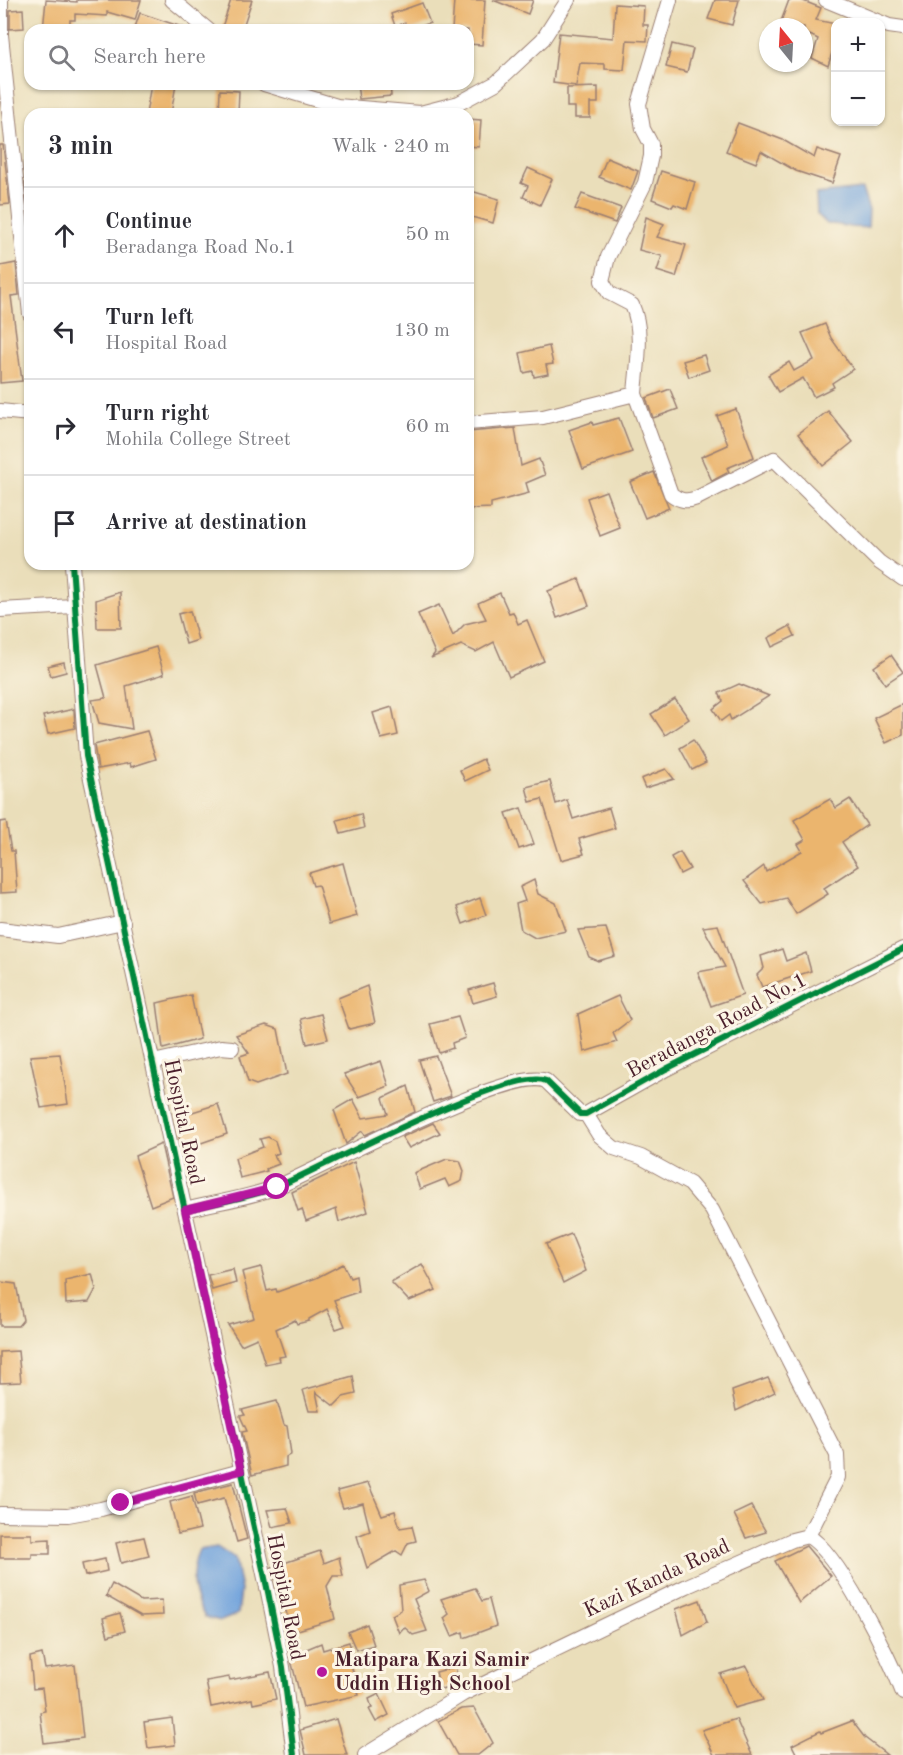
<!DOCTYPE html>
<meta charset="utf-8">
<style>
body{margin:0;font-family:"Old Standard TT",serif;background:#f7f7f7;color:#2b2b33}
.controls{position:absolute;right:18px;top:18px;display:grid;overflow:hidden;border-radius:12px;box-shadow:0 2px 4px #0004}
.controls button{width:54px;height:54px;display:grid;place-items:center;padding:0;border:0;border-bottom:2px solid #e1e1e2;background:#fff;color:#2b2b33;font:30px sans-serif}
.compass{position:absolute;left:759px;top:18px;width:54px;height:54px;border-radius:50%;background:#fff;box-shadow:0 2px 4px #0004;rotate:342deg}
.stop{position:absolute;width:18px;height:18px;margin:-14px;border:4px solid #b5179e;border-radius:50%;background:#fff}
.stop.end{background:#b5179e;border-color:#fff;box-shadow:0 2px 6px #0008}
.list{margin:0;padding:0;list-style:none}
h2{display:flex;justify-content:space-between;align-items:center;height:78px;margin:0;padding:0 24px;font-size:26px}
h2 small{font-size:20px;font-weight:400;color:#7c7c81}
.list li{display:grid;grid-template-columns:39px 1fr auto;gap:18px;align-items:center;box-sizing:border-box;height:96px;padding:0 24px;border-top:2px solid #e1e1e2}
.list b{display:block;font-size:22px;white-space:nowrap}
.list p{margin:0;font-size:20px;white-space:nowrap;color:#7c7c81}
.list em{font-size:20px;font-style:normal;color:#7c7c81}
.icon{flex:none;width:33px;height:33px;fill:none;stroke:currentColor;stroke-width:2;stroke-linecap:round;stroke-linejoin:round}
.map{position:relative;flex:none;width:903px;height:1755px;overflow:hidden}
.search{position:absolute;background:#fff;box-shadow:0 2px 4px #0004;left:24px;top:24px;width:450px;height:66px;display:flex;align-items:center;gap:15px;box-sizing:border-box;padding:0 21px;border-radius:18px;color:#7c7c81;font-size:22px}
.panel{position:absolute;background:#fff;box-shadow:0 2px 4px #0004;left:24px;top:108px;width:450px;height:462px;border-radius:18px}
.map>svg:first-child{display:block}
.water{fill:#71a3dc;stroke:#5e6184;stroke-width:1.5}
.building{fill:#ebb56e}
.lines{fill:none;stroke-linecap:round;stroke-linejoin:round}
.minor-casing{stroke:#9a7e72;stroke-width:16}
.minor{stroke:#fff;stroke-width:14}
.cycleway-casing{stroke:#fcf5e5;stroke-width:10}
.cycleway{stroke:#00873e;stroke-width:6}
.route{stroke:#b5179e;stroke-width:8}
.poi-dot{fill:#b5179e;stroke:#fcf5e5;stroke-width:2}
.labels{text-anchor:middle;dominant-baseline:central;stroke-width:6;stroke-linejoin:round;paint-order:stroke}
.street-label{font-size:21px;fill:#4a1f2b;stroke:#fcf5e5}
.poi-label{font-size:21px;font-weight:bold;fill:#4a1f2b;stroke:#fcf5e5;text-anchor:start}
</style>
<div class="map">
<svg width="903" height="1755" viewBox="0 0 903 1755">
<rect width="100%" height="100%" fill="#fcf5e5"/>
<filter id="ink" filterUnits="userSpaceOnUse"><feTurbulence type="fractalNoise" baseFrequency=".0167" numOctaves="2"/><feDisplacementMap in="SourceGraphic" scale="12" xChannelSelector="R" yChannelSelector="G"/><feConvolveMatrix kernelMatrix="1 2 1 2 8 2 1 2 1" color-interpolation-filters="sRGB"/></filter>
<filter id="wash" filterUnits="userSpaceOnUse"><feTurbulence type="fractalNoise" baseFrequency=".008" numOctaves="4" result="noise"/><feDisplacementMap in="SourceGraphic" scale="24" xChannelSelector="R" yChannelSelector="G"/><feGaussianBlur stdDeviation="1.35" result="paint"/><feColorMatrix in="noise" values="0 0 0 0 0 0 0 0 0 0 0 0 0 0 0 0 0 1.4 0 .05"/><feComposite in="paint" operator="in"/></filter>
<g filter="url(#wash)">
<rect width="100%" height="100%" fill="#eadeba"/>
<g class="water">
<path d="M862,189L869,210L868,227C849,230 842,223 827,224L817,214L816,194Z"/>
<path d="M217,1547L235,1559L241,1590L238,1614L221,1621L205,1617C192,1596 189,1573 199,1550Z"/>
</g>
<g id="blocks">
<g class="building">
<polygon points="46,0 77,2 77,0 141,0 135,20 107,12 107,16 75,14 75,20 70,20 70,30 43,30"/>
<polygon points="231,0 252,0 242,30 221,30"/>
<polygon points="454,0 485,0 482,45 468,44 468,30 452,30"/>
<polygon points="493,0 533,0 528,14"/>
<polygon points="715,0 739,0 732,25 708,19"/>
<polygon points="789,0 801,0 821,8 816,20 836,24 836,53 832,53 828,66 812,58 818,39 810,35 804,48 804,27 788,27 780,24"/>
<polygon points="422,3 430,23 410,30 405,23 395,26 391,14"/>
<polygon points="615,4 644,6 643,25 648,25 647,41 627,40 624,70 605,69 605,64 580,63 576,86 553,83 559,33 613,38"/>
<polygon points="23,9 24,28 10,29 10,10"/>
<polygon points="140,13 185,28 185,30 134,30"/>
<polygon points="672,44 693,49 687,72 666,67"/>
<polygon points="151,84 176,84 171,114 146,114"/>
<polygon points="357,84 390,84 391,96 359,99"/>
<polygon points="598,87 598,103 590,103 590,118 575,118 575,107 567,107 567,88"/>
<polygon points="220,90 239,91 238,114 219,114"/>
<polygon points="468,119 481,120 479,147 468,146"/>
<polygon points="738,123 783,140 814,158 817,149 841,157 832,183 796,171 761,151 756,163 726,151"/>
<polygon points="0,145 3,145 10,204 0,205"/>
<polygon points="607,158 638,171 631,190 599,177"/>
<polygon points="528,168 552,179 540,205 523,197 528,186 521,183"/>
<polygon points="661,171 695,182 687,209 674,204 672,207 652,199"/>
<polygon points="25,183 30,183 30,202 27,203"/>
<polygon points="471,191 499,199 493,223 468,216"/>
<polygon points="582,194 621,208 615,223 575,209"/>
<polygon points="646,217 664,224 657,237 686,245 676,277 657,271 662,256 639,250"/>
<polygon points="16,263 19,295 11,296 22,381 0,383 0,266"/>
<polygon points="825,324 831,338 853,369 832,383 834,387 814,397 803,378 778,392 768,375 789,362 794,371 814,360 802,333"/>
<polygon points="549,346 553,364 546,365 548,374 534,377 533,371 524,373 520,353"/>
<polygon points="704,355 709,370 689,377 683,361"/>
<polygon points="670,389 678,409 653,418 646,398"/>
<polygon points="736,409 754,457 727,468 729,472 712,481 701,457 728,445 717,416"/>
<polygon points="828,411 853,442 823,466 798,434"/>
<polygon points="619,418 632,452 583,469 569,430 592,422 593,425"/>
<polygon points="515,428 521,466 539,459 545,475 526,483 529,493 491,503 491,508 468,509 468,432"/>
<polygon points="654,472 669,508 645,518 630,482"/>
<polygon points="606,491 620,528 600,536 587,498"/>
<polygon points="579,579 589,606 557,618 548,591"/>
<polygon points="120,592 121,628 97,628 96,600"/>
<polygon points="500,593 509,613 513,612 518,624 527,620 544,661 509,677 494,642 476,652 461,645 431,658 435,653 418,614 439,605 453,636 465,624 486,619 478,603"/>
<polygon points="190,611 198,640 186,644 178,614"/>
<polygon points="790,626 795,636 772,647 768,638"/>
<polygon points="156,647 164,674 126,686 132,729 99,723 92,700 106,698 97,665"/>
<polygon points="891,655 903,672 885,684 874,667"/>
<polygon points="64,662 66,672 51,676 48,666"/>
<polygon points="739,684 769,696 731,720 729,715 721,721 713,709 723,701 719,693"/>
<polygon points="675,699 689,719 665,735 651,714"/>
<polygon points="903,704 903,735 886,743 874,718"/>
<polygon points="392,707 398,735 381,739 373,713"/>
<polygon points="74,709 75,728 48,734 43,716"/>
<polygon points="147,731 156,759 131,767 130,763 98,769 94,745"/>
<polygon points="693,740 706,763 692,770 680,748"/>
<polygon points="483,759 488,770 465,781 460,770"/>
<polygon points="666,769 674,779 645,788 641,779"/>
<polygon points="550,781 556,804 567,800 573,819 609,808 615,828 579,839 584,854 561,860 542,799 530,802 526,787"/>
<polygon points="830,799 836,808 850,799 867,825 842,842 858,866 824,888 828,894 796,914 786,898 762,904 744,881 764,866 766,872 802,851 798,844 805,840 794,820"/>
<polygon points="521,808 534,844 519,849 506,813"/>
<polygon points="361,814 364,828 341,834 337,820"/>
<polygon points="6,821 11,851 14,851 17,892 0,893 0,822"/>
<polygon points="680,852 690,869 680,874 671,857"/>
<polygon points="343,863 357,916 329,924 318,885 313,886 309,873"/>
<polygon points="534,880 538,894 556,903 566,931 535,938 521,930 516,904 525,901 520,887"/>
<polygon points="480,898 486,915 463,924 457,907"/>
<polygon points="718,925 743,995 711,1006 698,972 725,967 703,927"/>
<polygon points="606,928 615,956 598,961 589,957 578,930"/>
<polygon points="782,949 786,961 806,953 811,971 762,987 757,975 764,968 761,956"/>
<polygon points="493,983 497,996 473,1003 469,990"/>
<polygon points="367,986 375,1023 349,1029 338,998"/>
<polygon points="191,995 200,1039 163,1049 157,1003"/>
<polygon points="618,996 630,1020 613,1033 617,1042 584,1052 578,1014"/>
<polygon points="321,1014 328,1039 307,1044 301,1019"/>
<polygon points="458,1017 465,1038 452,1043 453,1048 439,1053 430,1024"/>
<polygon points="266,1025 278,1029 287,1074 256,1085 248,1082 240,1056 249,1053 236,1035"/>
<polygon points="60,1054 68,1104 41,1108 30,1056"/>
<polygon points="436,1056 451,1096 433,1102 419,1060"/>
<polygon points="381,1061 389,1086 359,1097 344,1074"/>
<polygon points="408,1086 415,1112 365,1135 362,1131 346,1144 334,1110 353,1099 363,1118 388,1114 383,1098"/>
<polygon points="218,1104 227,1134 181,1150 178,1129 187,1126 186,1114"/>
<polygon points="433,1123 440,1133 409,1148 402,1137"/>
<polygon points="268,1137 275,1141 279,1153 274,1155 279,1164 266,1169 267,1171 240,1178 235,1158 263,1147 260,1139"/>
<polygon points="161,1144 173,1197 151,1206 135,1156"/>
<polygon points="447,1159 460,1161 464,1171 462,1181 449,1187 445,1179 420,1189 414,1173"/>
<polygon points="354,1162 368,1212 339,1222 336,1209 306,1221 302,1209 298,1211 292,1192"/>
<polygon points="571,1234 586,1271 563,1283 546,1244"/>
<polygon points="343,1264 350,1278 356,1276 358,1292 334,1300 345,1326 336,1329 327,1309 309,1319 309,1321 297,1324 295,1320 276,1329 285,1356 279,1357 280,1361 265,1364 257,1338 241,1345 228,1325 254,1318 242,1272 261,1267 267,1291 276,1289 277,1292 316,1278"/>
<polygon points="422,1264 436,1290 409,1301 391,1282"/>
<polygon points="233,1269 236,1283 212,1290 208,1275"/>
<polygon points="92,1274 96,1289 89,1302 66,1304 65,1280"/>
<polygon points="0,1282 16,1284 23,1320 18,1326 0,1326"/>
<polygon points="18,1351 21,1382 0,1383 0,1352"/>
<polygon points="353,1376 356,1394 343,1397 334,1406 316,1392 320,1411 309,1411 303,1390"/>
<polygon points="768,1378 775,1392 736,1411 732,1391"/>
<polygon points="277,1401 284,1425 287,1426 291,1454 286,1457 286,1466 252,1475 242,1432 247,1431 240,1416 245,1415 242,1410"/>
<polygon points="233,1483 247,1539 237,1542 224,1498 197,1505 194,1493"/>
<polygon points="368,1483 382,1515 395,1511 400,1528 412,1526 416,1541 408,1543 402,1555 396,1551 367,1568 357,1536 370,1531 363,1503 343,1508 337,1491"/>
<polygon points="192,1496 200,1529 178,1534 170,1502"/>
<polygon points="751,1506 766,1532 746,1538 734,1514"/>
<polygon points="287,1508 292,1523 272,1527 267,1510"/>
<polygon points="0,1534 32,1534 32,1540 50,1539 50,1554 32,1554 32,1558 0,1558"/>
<polygon points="144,1537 149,1556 121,1563 116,1543"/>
<polygon points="806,1546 831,1576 799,1603 775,1561"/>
<polygon points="320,1551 324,1563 339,1557 343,1576 333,1576 327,1586 335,1619 291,1632 282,1594 279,1595 272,1567"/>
<polygon points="105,1559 107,1571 85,1576 82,1564"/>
<polygon points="424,1580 429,1591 414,1599 427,1631 413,1635 404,1627 399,1633 392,1615 401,1610 399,1585"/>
<polygon points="112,1584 141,1601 162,1600 163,1615 141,1616 106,1596"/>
<polygon points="475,1588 482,1601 489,1599 496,1626 464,1638 463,1632 452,1636 444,1618 449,1614 441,1599"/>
<polygon points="700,1600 707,1622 683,1635 676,1609"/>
<polygon points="120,1613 125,1631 108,1636 103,1618"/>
<polygon points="367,1624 374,1645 356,1650 348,1632"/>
<polygon points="349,1642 353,1655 349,1657 359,1695 303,1707 290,1656 321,1643 323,1650"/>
<polygon points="42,1654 45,1669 75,1665 83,1738 44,1743 40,1712 45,1711 42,1688 33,1689 30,1657"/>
<polygon points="746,1666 763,1700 734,1708 720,1674"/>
<polygon points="455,1667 460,1685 440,1689 436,1672"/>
<polygon points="270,1672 276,1699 253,1704 252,1699 211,1707 206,1681 229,1677 230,1680"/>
<polygon points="379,1694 389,1715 376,1722 369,1709 372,1708 369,1699"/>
<polygon points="474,1708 493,1743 478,1755 457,1755 438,1721 461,1709"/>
<polygon points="172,1718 175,1745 148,1748 144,1722"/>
<polygon points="336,1719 347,1755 306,1755 300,1730"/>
<polygon points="736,1719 752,1755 714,1755 702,1730"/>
<polygon points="852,1721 865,1738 887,1755 797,1755 792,1745 820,1731 821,1733"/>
</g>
</g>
</g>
<g filter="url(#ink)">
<use href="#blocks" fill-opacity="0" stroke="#9a7e72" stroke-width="1.5"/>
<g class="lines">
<defs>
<g id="minor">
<polyline points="1,0 1,35 30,314"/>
<polyline points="172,0 208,30"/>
<polyline points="826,0 889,26 903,28"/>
<polyline points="264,84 337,106 420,113 459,103 496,83 543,39 568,0"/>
<path d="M635,394C637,365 644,332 632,305L609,293L602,281L608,257L645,183L651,156V144L643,129L639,104L670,0"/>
<polyline points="0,411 30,414"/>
<path d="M468,423L543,417L635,394L671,494C680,501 687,502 697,498L774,459L879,562L903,579"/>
<polyline points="72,564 86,756 268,1592 283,1667 294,1755"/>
<polyline points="0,610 74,606"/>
<polyline points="0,929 58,936 123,922"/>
<polyline points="153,1062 221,1047 232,1048"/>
<polyline points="586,1114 599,1135 614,1148 641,1157 690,1184 712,1210 837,1455 838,1477 808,1536"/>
<path d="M185,1210C215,1202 250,1198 279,1186C321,1168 513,1065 546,1081L580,1114H586L666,1069L903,949"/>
<polyline points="0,1514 68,1515 101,1509 241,1471"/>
<path d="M365,1755L463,1694L687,1586L792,1540L808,1536C838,1552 890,1658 903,1693"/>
</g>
</defs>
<use href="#minor" class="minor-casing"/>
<use href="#minor" class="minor"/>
<defs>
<g id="cycleway">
<polyline points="72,564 86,756 268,1592 283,1667 294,1755"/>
<path d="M185,1210C215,1202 250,1198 279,1186C321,1168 513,1065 546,1081L580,1114H586L666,1069L903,949"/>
</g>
</defs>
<use href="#cycleway" class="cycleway-casing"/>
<use href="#cycleway" class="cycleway"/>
</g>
</g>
<g class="lines" filter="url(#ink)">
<polyline class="route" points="121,1503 241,1471 185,1210 277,1187"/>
</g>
<circle class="poi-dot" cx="322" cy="1672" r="6"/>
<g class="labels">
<g class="street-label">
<text transform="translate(717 1026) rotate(-28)">Beradanga Road No.1</text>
<text transform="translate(183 1122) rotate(78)">Hospital Road</text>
<text transform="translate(657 1579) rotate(-25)">Kazi Kanda Road</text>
<text transform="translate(285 1597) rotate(79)">Hospital Road</text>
</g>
<g class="poi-label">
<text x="334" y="1660">Matipara Kazi Samir<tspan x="334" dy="24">Uddin High School</tspan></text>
</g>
</g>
</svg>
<div class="controls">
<button>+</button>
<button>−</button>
</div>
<svg class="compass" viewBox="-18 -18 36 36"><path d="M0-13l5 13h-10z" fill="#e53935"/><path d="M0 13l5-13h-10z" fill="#7c7c81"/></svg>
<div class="stop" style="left:277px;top:1187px"></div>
<div class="stop end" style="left:121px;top:1503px"></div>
<div class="search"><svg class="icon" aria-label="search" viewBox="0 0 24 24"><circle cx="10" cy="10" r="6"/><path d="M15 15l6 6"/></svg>Search here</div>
<section class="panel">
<h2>3 min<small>Walk · 240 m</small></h2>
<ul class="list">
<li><svg class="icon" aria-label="ahead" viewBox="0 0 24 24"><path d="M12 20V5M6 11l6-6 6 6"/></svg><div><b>Continue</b><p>Beradanga Road No.1</p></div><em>50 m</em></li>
<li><svg class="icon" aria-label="left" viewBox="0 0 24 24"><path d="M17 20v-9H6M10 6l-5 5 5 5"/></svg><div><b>Turn left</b><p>Hospital Road</p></div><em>130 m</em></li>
<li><svg class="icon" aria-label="right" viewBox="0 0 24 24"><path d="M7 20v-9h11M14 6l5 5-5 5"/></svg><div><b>Turn right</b><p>Mohila College Street</p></div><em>60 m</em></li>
<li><svg class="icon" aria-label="arrive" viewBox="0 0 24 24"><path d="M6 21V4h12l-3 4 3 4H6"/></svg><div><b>Arrive at destination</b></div></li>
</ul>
</section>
</div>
